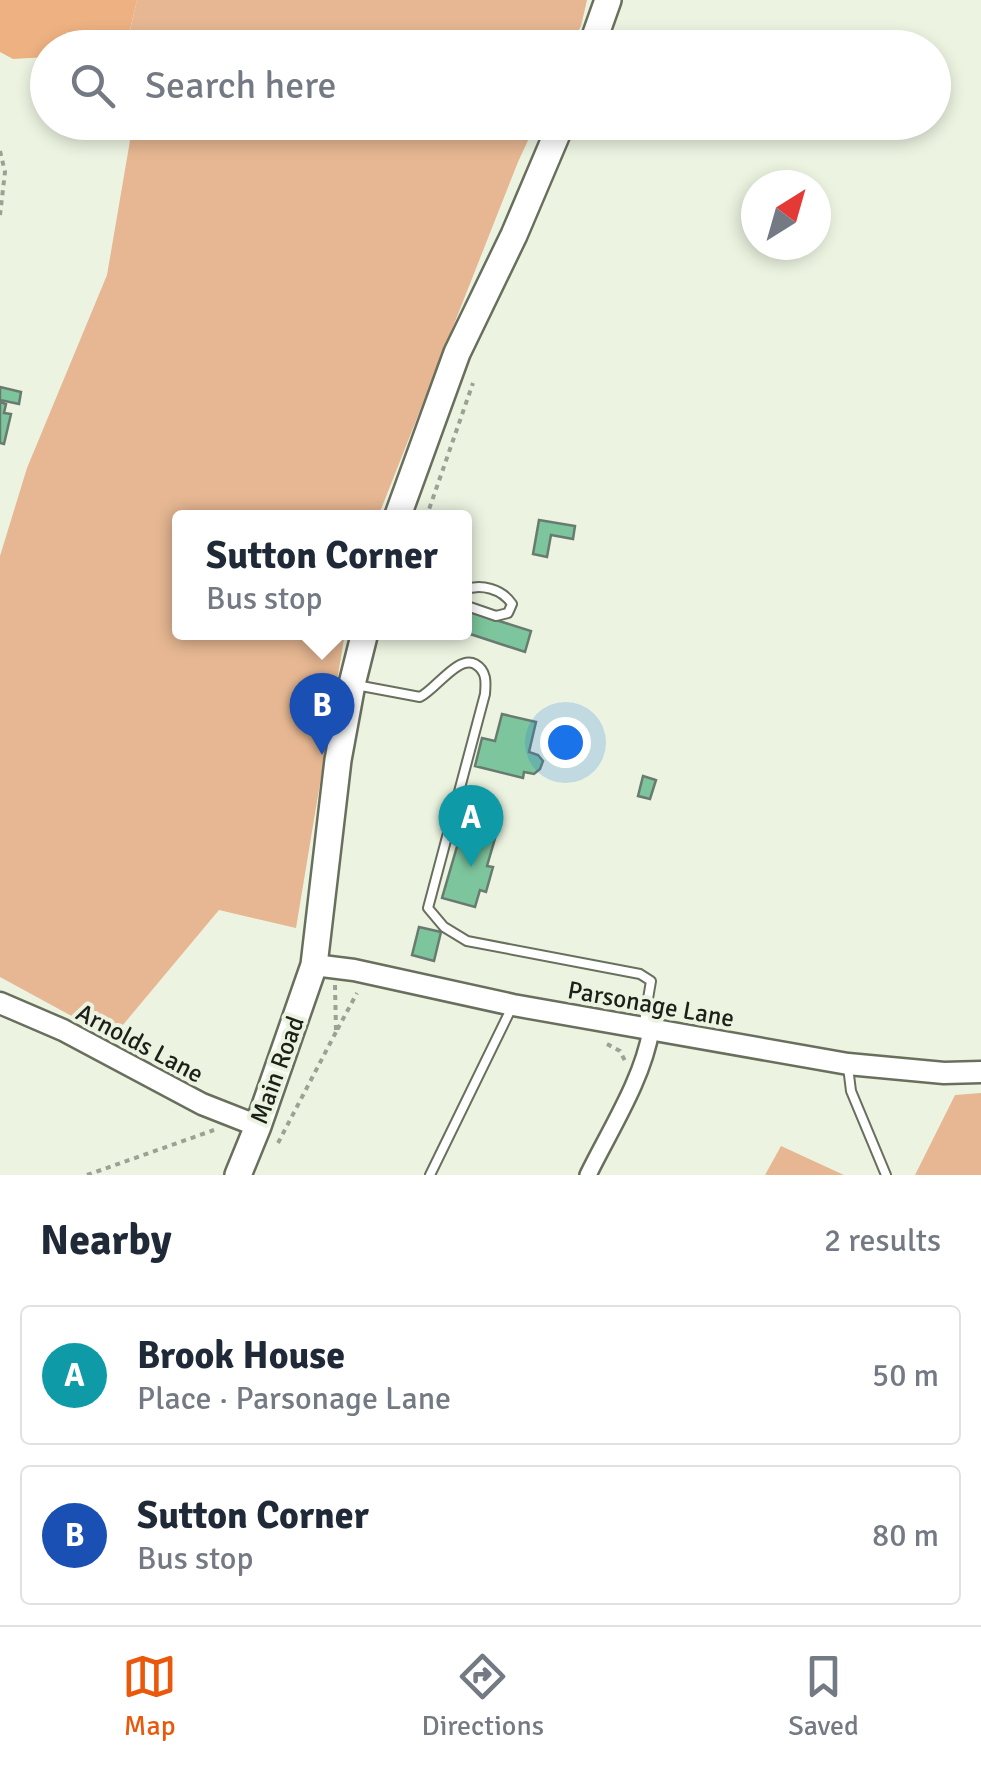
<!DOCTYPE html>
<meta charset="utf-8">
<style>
body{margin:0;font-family:Signika,sans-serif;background:#f2f2f3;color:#1f2937}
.compass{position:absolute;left:741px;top:170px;width:90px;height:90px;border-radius:50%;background:#fff;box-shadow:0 5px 15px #0003;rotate:37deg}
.you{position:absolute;left:565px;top:742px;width:35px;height:35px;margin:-25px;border:8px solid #fff;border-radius:50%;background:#1a73e8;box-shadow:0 0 0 15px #1a73e833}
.badge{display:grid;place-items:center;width:65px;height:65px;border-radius:50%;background:#ea580c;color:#fff;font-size:32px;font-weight:700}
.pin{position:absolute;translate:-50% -82px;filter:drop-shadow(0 2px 5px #0008)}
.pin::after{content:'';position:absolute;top:52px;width:35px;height:30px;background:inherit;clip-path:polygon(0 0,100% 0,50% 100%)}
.popup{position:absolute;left:172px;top:510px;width:300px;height:130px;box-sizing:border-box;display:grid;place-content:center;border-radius:10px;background:#fff;filter:drop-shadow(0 2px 8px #0005);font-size:32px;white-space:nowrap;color:#747a83}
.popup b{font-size:38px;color:#1f2937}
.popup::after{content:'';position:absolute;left:50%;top:100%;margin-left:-20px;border:20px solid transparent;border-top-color:#fff}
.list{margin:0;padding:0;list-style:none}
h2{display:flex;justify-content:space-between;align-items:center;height:130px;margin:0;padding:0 40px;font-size:42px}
h2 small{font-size:32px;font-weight:400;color:#747a83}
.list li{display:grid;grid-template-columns:65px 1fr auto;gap:30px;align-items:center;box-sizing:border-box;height:140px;margin:0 20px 20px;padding:0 20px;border:2px solid #e0e1e3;border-radius:10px}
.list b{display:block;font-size:38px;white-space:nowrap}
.list p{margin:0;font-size:32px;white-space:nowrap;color:#747a83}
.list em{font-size:32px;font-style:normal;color:#747a83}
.icon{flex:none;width:55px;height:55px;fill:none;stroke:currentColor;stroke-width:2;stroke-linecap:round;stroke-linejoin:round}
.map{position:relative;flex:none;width:981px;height:1175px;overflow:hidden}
.search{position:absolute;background:#fff;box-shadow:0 5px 15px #0003;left:30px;right:30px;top:30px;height:110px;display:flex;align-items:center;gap:25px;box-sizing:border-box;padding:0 35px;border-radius:55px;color:#747a83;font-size:38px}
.sheet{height:450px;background:#fff}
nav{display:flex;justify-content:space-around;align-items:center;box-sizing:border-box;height:140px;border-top:2px solid #e0e1e3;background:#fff;font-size:28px;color:#747a83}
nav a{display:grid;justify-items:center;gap:5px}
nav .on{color:#ea580c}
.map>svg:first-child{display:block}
.green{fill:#e6b792}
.forest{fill:#eeb282}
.building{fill:#7dc59c;stroke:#697b70;stroke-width:2.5}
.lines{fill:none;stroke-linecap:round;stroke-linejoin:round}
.service-casing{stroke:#686f5d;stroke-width:12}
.minor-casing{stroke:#686f5d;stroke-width:20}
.tertiary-casing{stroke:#686f5d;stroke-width:25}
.primary-casing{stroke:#686f5d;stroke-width:30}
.path{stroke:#9ba193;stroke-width:4;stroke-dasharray:5 5;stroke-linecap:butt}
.service{stroke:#fff;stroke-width:8}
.minor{stroke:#fff;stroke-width:15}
.tertiary{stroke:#fff;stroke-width:20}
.primary{stroke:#fff;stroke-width:25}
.labels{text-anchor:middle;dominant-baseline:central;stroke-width:8;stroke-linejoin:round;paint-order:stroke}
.street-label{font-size:25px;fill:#1d2019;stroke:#ecf4e1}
</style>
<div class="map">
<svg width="981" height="1175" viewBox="0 0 981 1175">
<rect width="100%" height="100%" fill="#ecf4e1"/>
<g class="green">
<polygon points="137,0 587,0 581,26 570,47 126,48"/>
<polygon points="133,123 536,123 518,162 378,517 180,518 180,632 345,633 296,928 219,910 112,1038 0,977 0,556 27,468 107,275"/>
<polygon points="981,1093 981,1175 915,1175 955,1095"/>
<polygon points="781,1146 844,1175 765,1175"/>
</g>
<polygon class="forest" points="0,0 137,0 126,47 48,48 47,57 13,59 0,52"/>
<g class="building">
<polygon points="0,387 21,392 19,404 0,400"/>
<polygon points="0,402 6,404 4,413 11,414 4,444 0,443"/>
<polygon points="539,520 575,526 573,539 551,535 547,557 533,554"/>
<polygon points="464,610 531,631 525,652 464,632"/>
<polygon points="502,714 536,722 529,752 538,755 543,761 540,769 534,774 524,772 523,778 475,766 482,738 495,741"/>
<polygon points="643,776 656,780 650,799 638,796"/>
<polygon points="463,826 496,835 487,866 493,867 486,892 480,890 475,907 442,898"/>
<polygon points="419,927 441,932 434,961 412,955"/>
</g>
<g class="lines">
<defs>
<g id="service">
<path d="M464,590C481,583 502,589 512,604L508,613L496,616L464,605"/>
<path d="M356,685L420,697C436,689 458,655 475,664C487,671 486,682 485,694L428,908L444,927L467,941L640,974L651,981L643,1028"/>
<polyline points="848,1067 851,1091 886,1175"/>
<polyline points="430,1175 511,1009"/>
</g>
<path id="minor" d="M588,1175C610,1130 643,1079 651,1030"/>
<g id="tertiary">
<polyline points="314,965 354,970 513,1005 848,1064 944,1073 981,1072"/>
<polyline points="0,1003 63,1030 202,1104 258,1126"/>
</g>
<g id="primary">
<polyline points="591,48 608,0"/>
<polyline points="397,518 457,353 514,235 562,122"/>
<polyline points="238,1175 258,1126 314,965 338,760 352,684 365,632"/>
</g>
</defs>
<use href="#service" class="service-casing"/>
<use href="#minor" class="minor-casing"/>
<use href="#tertiary" class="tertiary-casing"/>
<use href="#primary" class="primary-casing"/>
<g class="path">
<polyline points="0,151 5,172 0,215"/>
<polyline points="426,518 473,383"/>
<polyline points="335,985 336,1032 357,993"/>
<polyline points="607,1044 620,1051 625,1061"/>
<polyline points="278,1143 336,1032"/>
<polyline points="87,1175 214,1130"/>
</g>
<use href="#service" class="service"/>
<use href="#minor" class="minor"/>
<use href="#tertiary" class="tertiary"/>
<use href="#primary" class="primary"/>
</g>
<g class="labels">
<g class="street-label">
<text transform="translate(651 1004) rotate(10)">Parsonage Lane</text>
<text transform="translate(140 1043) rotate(28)">Arnolds Lane</text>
<text transform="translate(277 1070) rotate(-70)">Main Road</text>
</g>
</g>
</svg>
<svg class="compass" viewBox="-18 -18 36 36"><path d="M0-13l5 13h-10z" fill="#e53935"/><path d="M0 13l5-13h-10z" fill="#747a83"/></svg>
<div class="you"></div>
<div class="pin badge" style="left:471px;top:867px;background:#0f9aa8">A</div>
<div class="pin badge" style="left:322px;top:755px;background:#1a4fb4">B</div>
<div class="popup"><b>Sutton Corner</b>Bus stop</div>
<div class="search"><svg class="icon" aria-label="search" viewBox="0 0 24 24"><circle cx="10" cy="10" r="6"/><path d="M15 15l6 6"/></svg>Search here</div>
</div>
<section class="sheet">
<h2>Nearby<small>2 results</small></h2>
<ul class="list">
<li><span class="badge" style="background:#0f9aa8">A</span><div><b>Brook House</b><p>Place · Parsonage Lane</p></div><em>50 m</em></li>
<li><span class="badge" style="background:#1a4fb4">B</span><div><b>Sutton Corner</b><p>Bus stop</p></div><em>80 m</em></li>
</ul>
</section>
<nav>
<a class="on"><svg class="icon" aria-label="map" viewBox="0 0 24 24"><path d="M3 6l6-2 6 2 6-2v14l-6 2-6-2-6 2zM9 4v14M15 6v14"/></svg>Map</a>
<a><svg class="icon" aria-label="directions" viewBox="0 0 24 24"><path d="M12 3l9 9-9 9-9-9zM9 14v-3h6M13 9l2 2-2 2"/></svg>Directions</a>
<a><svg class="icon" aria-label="saved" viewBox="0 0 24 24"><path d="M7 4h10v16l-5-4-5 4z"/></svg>Saved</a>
</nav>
